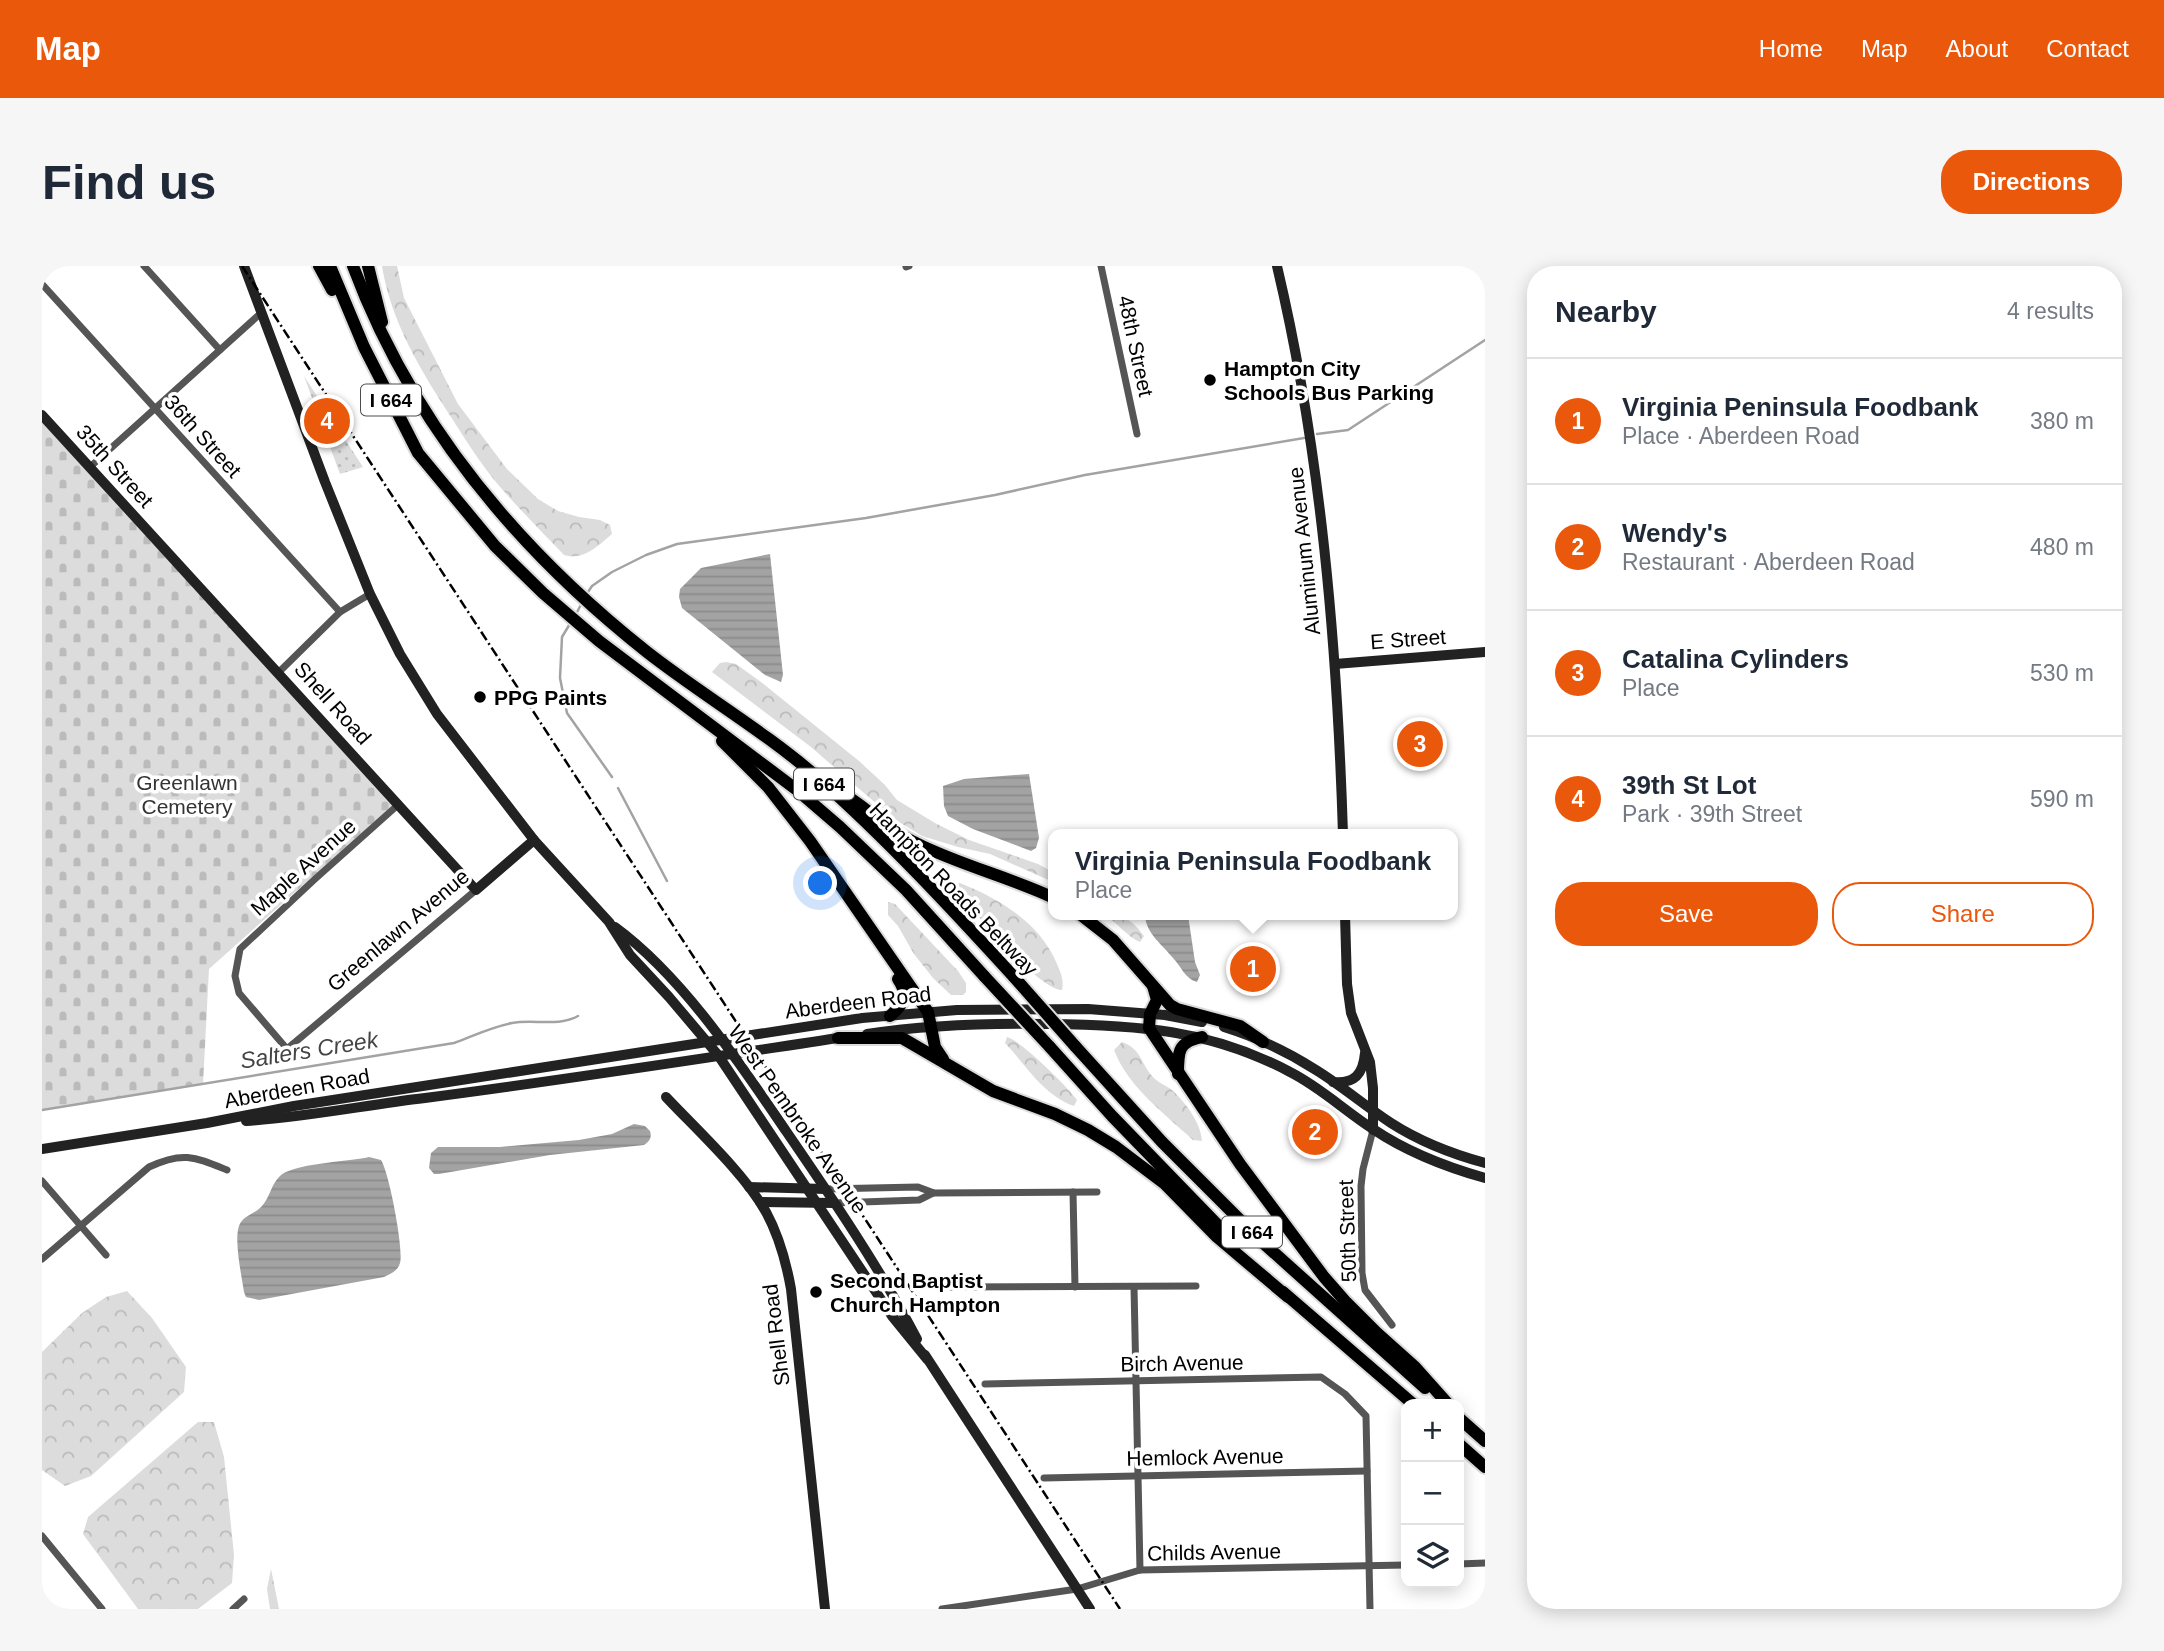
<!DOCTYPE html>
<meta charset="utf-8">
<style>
body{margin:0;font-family:Helvetica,sans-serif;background:#f6f6f7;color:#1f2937}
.controls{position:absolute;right:21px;bottom:21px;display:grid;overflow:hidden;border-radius:14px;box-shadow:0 4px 18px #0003}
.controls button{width:63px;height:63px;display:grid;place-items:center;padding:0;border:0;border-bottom:2px solid #e0e1e3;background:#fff;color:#1f2937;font:35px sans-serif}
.you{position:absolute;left:779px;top:618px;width:24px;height:24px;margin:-18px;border:5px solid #fff;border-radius:50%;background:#1a73e8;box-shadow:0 0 0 10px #1a73e833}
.badge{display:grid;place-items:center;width:46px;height:46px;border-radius:50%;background:#ea580c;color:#fff;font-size:23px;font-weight:700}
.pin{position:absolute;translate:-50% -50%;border:4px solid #fff;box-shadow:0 2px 7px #0006}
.popup{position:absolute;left:1006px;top:563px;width:410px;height:91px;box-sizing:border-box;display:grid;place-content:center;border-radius:14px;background:#fff;filter:drop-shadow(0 2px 5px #0005);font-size:23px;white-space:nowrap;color:#747a83}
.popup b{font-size:26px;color:#1f2937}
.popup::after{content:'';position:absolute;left:50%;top:100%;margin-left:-14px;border:14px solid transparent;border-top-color:#fff}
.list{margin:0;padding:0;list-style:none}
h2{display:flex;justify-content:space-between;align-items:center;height:91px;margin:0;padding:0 28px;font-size:30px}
h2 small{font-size:23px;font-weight:400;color:#747a83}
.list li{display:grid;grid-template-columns:46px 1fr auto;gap:21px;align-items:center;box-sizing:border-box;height:126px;padding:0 28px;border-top:2px solid #e0e1e3}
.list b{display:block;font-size:26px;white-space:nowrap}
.list p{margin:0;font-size:23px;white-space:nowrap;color:#747a83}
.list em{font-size:23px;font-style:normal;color:#747a83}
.actions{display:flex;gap:14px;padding:21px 28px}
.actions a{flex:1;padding:16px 0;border:2px solid #ea580c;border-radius:28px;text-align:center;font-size:24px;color:#ea580c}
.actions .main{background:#ea580c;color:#fff}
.icon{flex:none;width:38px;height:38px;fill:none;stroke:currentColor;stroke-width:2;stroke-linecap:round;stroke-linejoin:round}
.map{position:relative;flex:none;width:1443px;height:1343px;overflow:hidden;border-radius:28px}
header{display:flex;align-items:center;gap:42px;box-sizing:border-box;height:98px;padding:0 35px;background:#ea580c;color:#fff}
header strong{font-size:33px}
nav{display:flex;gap:38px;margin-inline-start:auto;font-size:24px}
.intro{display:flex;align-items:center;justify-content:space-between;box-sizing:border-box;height:168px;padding:0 42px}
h1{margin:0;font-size:49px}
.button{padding:18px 32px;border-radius:28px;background:#ea580c;color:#fff;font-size:24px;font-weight:700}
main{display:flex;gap:42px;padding:0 42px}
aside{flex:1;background:#fff;border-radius:28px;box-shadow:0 4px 18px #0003}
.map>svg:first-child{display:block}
.green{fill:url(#green-dots)}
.forest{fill:url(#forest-crowns)}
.cemetery{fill:url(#cemetery-stones)}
.water{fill:url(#water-rules)}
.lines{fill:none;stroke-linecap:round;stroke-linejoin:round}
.stream{stroke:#a3a3a3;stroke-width:2.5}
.highway-casing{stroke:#dbdbdb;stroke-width:16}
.street{stroke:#555;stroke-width:7}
.secondary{stroke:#222;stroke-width:10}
.highway{stroke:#000;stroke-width:12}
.rail{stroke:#000;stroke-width:2.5;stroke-dasharray:10 3.5 2 3.5;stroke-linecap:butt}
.highway-bridge-casing{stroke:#dbdbdb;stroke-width:16;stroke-linecap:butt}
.highway-bridge{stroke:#000;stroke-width:12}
.poi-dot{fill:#000;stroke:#fff;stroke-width:2.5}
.labels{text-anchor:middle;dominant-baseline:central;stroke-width:7;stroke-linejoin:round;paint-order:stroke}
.shield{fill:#fff;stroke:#4c4c4c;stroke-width:2}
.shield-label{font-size:19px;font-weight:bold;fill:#000}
.street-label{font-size:21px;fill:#000;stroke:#fff}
.poi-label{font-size:21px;font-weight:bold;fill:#000;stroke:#fff;text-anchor:start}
.park-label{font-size:21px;fill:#333;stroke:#fff}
.water-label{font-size:23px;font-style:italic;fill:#444;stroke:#fff}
</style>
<header>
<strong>Map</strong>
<nav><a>Home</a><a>Map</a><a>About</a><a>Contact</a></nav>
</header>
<div class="intro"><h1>Find us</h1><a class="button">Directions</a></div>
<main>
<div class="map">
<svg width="1443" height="1343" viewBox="0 0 1443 1343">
<defs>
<pattern id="green-dots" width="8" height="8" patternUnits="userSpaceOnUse" patternTransform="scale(1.75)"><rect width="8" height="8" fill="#dcdcdc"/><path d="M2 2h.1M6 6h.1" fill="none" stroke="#bbb" stroke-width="1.8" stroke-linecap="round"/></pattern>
<pattern id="forest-crowns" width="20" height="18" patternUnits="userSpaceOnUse" patternTransform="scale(1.75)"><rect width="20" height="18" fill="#dcdcdc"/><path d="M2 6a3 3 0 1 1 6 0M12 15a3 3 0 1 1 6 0" fill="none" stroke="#bbb"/></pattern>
<pattern id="cemetery-stones" width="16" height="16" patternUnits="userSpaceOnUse" patternTransform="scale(1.75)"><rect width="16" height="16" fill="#dcdcdc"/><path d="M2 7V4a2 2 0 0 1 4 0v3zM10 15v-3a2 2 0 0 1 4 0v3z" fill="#bbb"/></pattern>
<pattern id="water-rules" width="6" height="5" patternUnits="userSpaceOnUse" patternTransform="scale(1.75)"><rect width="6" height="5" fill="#a3a3a3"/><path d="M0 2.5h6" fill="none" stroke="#8b8b8b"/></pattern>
</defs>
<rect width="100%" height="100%" fill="#fff"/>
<polygon class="green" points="262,110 321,201 298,208"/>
<g class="forest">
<path d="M340,0H355L362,32L416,138L465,203L496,233L516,245L537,251L558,254L568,259L570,268C556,280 541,295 522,289C501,267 479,245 459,222C440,200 425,176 409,151C379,105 349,56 340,0Z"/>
<polygon points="684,396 694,398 719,416 817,495 843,519 855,534 893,557 927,574 996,598 1011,606 1011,616 948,588 916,581 880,570 852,553 769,481 670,406 678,397"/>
<path d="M918,617C958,633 998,657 1015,698C1019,708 1022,713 1020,724C996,723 935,648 916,628L912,618Z"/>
<polygon points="846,636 853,638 916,705 924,717 924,726 921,729 909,729 891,712 872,688 856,660 846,649"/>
<path d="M1063,649C1083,649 1090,654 1102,670L1098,676C1085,671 1076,657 1063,649Z"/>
<path d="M965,771C978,774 1026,821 1035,834L1032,840C1000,828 985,800 963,777Z"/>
<path d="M1080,776C1100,783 1099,799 1112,812C1117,817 1125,820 1130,824C1144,837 1159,857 1160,875L1151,874C1123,848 1086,821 1072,784Z"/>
<polygon points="85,1025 110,1052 144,1101 142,1126 49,1210 23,1220 0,1204 0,1086 40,1047 64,1031"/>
<polygon points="156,1156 172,1156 182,1191 192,1289 190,1317 156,1343 96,1343 41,1268 46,1251"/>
<polygon points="229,1303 237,1343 228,1343 225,1323"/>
</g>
<polygon class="cemetery" points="0,156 352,538 167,703 161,818 0,844"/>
<g class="water">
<polygon points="728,288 741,409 739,416 723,409 640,342 637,331 638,323 659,302"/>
<polygon points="987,508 997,572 994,582 989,585 931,563 906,550 902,540 901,520 922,513"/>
<path d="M1103,649H1146L1153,696L1158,709L1155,716C1143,713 1139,700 1131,692C1120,678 1104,668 1103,649Z"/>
<path d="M592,858L603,860L608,865C610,871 608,875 602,879L508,889L397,908H392L387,902L389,887L396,881H458L537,874L570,868Z"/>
<path d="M327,891L339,894C347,906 362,984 358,997C356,1005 348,1008 342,1011L217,1034L204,1031L202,1026C200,1011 190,968 199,956C204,949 214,947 220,940C228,931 229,919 237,911C249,897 306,896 327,891Z"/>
</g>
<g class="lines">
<g class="stream">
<polyline points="1275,168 1306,164 1443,74"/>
<polyline points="544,329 550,320 570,306 604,289 635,278 824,252 953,229 1043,209 1262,172"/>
<polyline points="534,348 541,335"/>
<polyline points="529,356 520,371 518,412 525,447 570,511"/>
<polyline points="576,522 625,615"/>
<path d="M0,844L412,777C431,770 449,761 470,757C491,753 517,761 536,750"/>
</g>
<defs>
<g id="highway">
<polyline points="277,0 290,24"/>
<polyline points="288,0 322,81 376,187 453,280 501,327 557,375 755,524 798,561 864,624 943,711"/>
<path d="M311,0C369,156 475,283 605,386C660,429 722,465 775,511C845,573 909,642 972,711"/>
<polyline points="326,0 340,56"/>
<polyline points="680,475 726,521 768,575 886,746 893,781 901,793"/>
<path d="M797,525C824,541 846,564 874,577C918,599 967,611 1012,632"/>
<polyline points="1039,649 1071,674 1128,739 1135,743 1198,760 1221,776"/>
<polyline points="1111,720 1115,734 1108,748 1107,762 1198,898 1282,1011 1303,1035 1335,1067 1373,1101 1406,1138"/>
<path d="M848,750C862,738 867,729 856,713"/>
<polyline points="796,772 860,772 951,825 1013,848 1046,864 1074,881 1123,918 1175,971 1246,1031"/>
<polyline points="1007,780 1070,850 1194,978"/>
<polyline points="1033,780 1120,876 1219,975 1383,1122"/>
<path d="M1136,808C1136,785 1136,776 1160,771"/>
<polyline points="1241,1026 1371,1138"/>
<polyline points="1417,1152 1443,1175"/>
<polyline points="1417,1178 1443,1201"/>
</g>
</defs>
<use href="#highway" class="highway-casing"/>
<g class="street">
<polyline points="102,0 178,84"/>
<polyline points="1059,0 1095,168"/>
<polyline points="864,1 867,0"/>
<polyline points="0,18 298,346"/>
<polyline points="48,201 219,47"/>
<polyline points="237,406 298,346 328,328"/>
<polyline points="357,538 273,613 198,683 193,710 197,727 245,783 434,624"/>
<polyline points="1331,864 1321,903 1319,920 1320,1007 1323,1024 1350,1059"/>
<polyline points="0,915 64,989"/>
<polyline points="783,923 876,921 892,927 1055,926"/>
<polyline points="1031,926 1033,1021"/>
<polyline points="792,937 877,934 891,927"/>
<path d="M0,993L107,901C141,885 153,891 185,904"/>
<polyline points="905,1021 1154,1020"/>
<polyline points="1092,1021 1098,1304"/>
<polyline points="943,1118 1279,1111 1303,1128 1324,1150 1328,1343"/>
<polyline points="1002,1212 1325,1205"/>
<polyline points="0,1270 60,1343"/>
<polyline points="1417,1298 1443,1297"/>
<polyline points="191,1343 202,1333"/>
<polyline points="900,1343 1035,1323 1098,1304 1364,1299"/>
</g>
<g class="secondary">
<polyline points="202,0 283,216 328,328 358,388 395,448 492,574 567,656 588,689 627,731 676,789 850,1050 885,1093"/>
<path d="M1235,0C1279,186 1295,378 1301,568"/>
<polyline points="0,149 434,624 492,574"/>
<polyline points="1293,398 1443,386"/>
<polyline points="1303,649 1305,718 1309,747 1328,796 1331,822 1331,864"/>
<path d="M573,661C640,710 697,796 744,865C790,932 837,1001 875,1073"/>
<path d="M1182,761C1214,771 1246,786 1274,804C1300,820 1323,840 1349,857C1377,875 1410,888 1443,897"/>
<path d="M825,768C885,759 945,757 1005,758C1095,759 1167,763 1248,806C1278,821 1303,845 1331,863C1365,886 1404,901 1443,912"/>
<path d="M1291,816C1313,818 1321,808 1323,787"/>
<path d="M624,831C655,864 702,907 724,946C737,970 744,995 749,1023L783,1343"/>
<path d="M204,855C265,851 323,839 383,832C523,814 663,792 803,771"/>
<polyline points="0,883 165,857 252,840 820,752 915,744 1046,743 1123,749 1160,756"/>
<polyline points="707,921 783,923"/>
<polyline points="718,936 792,937"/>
<polyline points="883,1089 1048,1343"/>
</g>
<use href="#highway" class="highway"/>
<polyline class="rail" points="200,0 1078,1343"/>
<defs>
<g id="highway-bridge">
<polyline points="943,711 1007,780"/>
<polyline points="972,711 1033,780"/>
</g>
</defs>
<use href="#highway-bridge" class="highway-bridge-casing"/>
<use href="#highway-bridge" class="highway-bridge"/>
</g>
<g class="poi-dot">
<circle cx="1168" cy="114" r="7"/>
<circle cx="438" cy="431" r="7"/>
<circle cx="774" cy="1026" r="7"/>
</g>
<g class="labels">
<g class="shield">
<rect x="319" y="118.5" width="60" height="31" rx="5"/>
<rect x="752" y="502.5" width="60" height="31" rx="5"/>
<rect x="1180" y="950.5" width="60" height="31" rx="5"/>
</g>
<g class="shield-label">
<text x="349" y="134">I 664</text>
<text x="782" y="518">I 664</text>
<text x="1210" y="966">I 664</text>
</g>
<g class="street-label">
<text transform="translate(1094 80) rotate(78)">48th Street</text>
<text transform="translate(161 170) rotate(48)">36th Street</text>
<text transform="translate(73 200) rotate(48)">35th Street</text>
<text transform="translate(1262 285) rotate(-96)">Aluminum Avenue</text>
<text transform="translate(1366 373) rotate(-4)">E Street</text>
<text transform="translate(291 437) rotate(48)">Shell Road</text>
<text transform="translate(261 601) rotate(-42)">Maple Avenue</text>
<text transform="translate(912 623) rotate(46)">Hampton Roads Beltway</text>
<text transform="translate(356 664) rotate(-40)">Greenlawn Avenue</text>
<text transform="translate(816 736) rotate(-7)">Aberdeen Road</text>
<text transform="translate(255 822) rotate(-10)">Aberdeen Road</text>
<text transform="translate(756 853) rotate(55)">West Pembroke Avenue</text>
<text transform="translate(1305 965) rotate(-92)">50th Street</text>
<text transform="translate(734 1069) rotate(-97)">Shell Road</text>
<text transform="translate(1140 1097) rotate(-1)">Birch Avenue</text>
<text transform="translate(1163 1191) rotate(-1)">Hemlock Avenue</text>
<text transform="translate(1172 1286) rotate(-1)">Childs Avenue</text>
</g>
<g class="poi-label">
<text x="1182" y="102">Hampton City<tspan x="1182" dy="24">Schools Bus Parking</tspan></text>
<text x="452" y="431">PPG Paints</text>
<text x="788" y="1014">Second Baptist<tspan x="788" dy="24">Church Hampton</tspan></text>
</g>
<g class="park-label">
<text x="145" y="516">Greenlawn<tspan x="145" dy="24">Cemetery</tspan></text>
</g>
<g class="water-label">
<text transform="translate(267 784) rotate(-9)">Salters Creek</text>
</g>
</g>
</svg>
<div class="controls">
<button>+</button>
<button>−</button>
<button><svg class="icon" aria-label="layers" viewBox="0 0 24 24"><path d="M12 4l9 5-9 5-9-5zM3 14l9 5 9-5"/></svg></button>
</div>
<div class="you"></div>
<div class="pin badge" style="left:1211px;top:703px">1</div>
<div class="popup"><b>Virginia Peninsula Foodbank</b>Place</div>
<div class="pin badge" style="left:1273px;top:866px">2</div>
<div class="pin badge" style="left:1378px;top:478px">3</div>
<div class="pin badge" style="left:285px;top:155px">4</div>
</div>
<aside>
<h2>Nearby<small>4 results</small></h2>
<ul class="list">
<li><span class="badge">1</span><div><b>Virginia Peninsula Foodbank</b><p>Place · Aberdeen Road</p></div><em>380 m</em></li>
<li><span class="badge">2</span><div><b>Wendy's</b><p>Restaurant · Aberdeen Road</p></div><em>480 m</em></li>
<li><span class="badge">3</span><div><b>Catalina Cylinders</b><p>Place</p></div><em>530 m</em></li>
<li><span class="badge">4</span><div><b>39th St Lot</b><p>Park · 39th Street</p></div><em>590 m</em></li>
</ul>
<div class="actions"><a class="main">Save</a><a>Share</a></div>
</aside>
</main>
